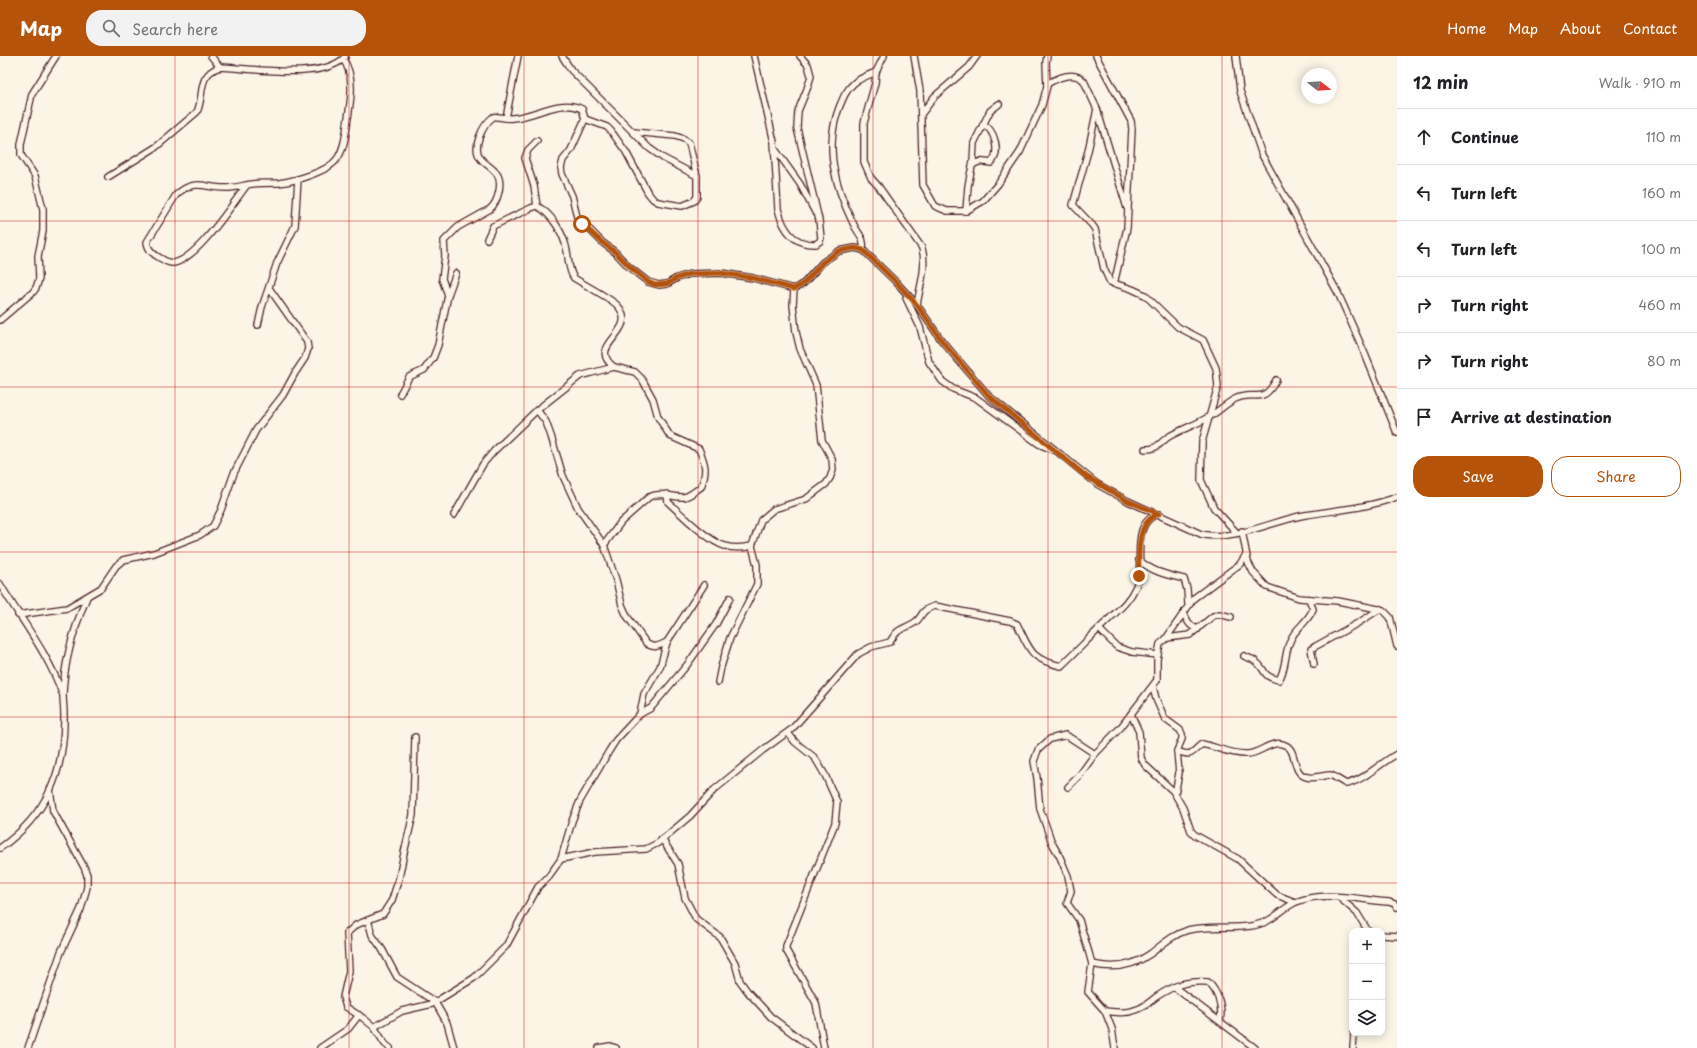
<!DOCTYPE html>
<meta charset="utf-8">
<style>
body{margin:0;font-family:"Playpen Sans",sans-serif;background:#f2f2f2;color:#202124}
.controls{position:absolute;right:12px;bottom:12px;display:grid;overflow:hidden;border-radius:8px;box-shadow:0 2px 10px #0003}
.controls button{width:36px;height:36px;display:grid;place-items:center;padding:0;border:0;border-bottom:1px solid #e0e0e0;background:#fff;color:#202124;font:20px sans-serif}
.compass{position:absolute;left:1301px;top:12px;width:36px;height:36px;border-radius:50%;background:#fff;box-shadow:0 2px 10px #0003;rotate:107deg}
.stop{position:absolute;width:12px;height:12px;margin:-9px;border:3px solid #b45309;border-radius:50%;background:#fff}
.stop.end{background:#b45309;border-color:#fff;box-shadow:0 1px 4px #0008}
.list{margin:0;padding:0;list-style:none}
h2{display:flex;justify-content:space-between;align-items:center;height:52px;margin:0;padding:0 16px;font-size:17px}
h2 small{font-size:13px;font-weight:400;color:#757577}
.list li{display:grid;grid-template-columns:26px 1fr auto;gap:12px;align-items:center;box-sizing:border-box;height:56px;padding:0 16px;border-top:1px solid #e0e0e0}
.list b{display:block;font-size:15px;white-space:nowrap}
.list em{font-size:13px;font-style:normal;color:#757577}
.actions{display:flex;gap:8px;padding:12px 16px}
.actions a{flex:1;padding:9px 0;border:1px solid #b45309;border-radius:16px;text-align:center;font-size:14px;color:#b45309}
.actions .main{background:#b45309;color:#fff}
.icon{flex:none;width:22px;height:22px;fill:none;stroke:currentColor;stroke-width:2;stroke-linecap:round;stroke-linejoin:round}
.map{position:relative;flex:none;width:1397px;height:992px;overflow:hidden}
header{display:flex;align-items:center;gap:24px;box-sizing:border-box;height:56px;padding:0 20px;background:#b45309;color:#fff}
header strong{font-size:19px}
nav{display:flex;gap:22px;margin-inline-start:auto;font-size:14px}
.search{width:280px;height:36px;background:#f2f2f2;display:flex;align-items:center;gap:10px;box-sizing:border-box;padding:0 14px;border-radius:16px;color:#757577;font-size:15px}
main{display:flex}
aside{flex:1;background:#fff}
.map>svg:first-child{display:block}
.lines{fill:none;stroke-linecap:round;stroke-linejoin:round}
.minor-casing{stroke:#4a1f2b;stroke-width:8}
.minor{stroke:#fcf5e5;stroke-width:5.5}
.route{stroke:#b45309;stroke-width:5}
.grid{fill:none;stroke:#d62828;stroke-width:1;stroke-opacity:0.55}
</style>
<header>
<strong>Map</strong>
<div class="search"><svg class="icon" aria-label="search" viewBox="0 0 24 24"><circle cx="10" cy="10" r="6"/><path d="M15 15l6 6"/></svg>Search here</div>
<nav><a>Home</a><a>Map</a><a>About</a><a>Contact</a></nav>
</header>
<main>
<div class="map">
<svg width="1397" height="992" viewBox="0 0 1397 992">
<rect width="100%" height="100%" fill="#fcf5e5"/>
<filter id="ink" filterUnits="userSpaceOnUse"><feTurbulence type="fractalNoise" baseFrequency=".025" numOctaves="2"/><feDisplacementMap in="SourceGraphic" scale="8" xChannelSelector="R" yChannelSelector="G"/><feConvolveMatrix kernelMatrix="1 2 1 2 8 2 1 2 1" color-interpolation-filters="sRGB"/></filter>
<g filter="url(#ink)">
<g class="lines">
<defs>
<g id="minor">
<polyline points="211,0 220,11"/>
<polyline points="562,0 571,14 649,92 663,102 697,120"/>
<path d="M754,0L774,86L778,153C783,173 793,189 816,188L820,185L821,182L819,164L797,72L798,55L807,33L811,20L808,9L800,0"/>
<path d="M884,0L876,16L875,27L864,67V106L871,122L879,131L922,192C927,212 920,229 917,249"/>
<polyline points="914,0 920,35 923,129 935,150 947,155 966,155 983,145 998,128 1020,96 1042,49 1047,30 1046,7 1047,0"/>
<polyline points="1096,0 1131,65 1132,73 1127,172 1114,228"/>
<polyline points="1236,0 1240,35 1262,99 1338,237 1365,298 1397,377"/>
<path d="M1047,28C1057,22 1074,14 1084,25L1097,53L1127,152"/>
<polyline points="1097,53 1088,95 1073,149 1092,169 1095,173 1104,213 1110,226 1132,233 1145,239 1178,271 1203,284 1216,312 1218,330 1202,386 1201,424 1214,452 1237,477"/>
<polyline points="922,57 935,40 969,11 977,0"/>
<polyline points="506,62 518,0"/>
<polyline points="585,63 607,71 611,75 626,96 648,137 653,143 658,146 682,150 694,145 697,141 697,120 689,87 684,83 675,80 633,76"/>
<polyline points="537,85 528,94 525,102 534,130 537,150"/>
<polyline points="775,93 800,128 815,156"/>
<path d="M973,109C979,104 984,106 991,107C1001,97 995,74 983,68"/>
<path d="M108,121L156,91L197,56C205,39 196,19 220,11C250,12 323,25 345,1"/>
<path d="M247,129C232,148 198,202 174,207C168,208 164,204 160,202C153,198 148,194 147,186L176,139C195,121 206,133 227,132C235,132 244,129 252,128C261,127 270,127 279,127C294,125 328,116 337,103C345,92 346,75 348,62C351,43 355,20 343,3"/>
<polyline points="966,155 968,130 973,105 974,87 990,55 999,48"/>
<path d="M487,183L493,170L531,152L537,150C552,158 564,178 567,195C569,204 568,214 574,222C583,228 612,243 618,250C640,276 585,289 614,311"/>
<path d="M863,194C865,180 858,179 853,167C835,130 824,92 839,52C843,42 846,34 854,27C860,22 869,19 876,16"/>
<path d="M448,239L442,223L445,200L444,185L458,171L490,153C498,146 503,127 497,118C493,112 485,108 481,103C471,91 483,69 493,61C499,60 505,63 512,62C535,61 559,42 582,53L585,63L571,94L563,104L561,112L562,118L572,140L577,161L603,187L615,196L629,211L648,226L659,229L667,228L677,222L690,218L721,217L753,222L794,233L804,227L823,206L839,195L855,192L863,194L896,226L917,249L942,285L989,340L1097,428L1128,445L1201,478C1233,486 1272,465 1305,459C1336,454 1367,452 1397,441"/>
<polyline points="906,242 920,271 929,306 942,325 953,333 976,342 1039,388 1053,394"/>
<polyline points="0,264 33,236 36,232 39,223 38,200 43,175 43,153 35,120 21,99 21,88 32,38 56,0"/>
<polyline points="258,269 262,251 277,207 295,170 298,123"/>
<polyline points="400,338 409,321 424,314 433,302 438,289 448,239 456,217"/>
<path d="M537,354L546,366L551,380L563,420L578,452L604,489L616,524L622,549L627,560L646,587C653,593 659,590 667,586"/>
<path d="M1145,393C1156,394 1160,387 1168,381C1180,374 1195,369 1207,362C1217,357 1225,348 1235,343C1254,333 1262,351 1276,324"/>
<path d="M667,438L668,446C681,458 709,486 725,490C734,493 743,492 752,490"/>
<path d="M454,459L483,408L494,395L537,354L580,320L614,311L635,316L642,323L653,343L658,361L670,380L699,393C706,409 707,415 701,431C696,434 690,440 684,441C671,442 663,435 649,441L621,466L604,489"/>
<polyline points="1242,475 1248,506 1253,516 1267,531 1299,542 1338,545 1383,554 1390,561 1397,590"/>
<path d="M1139,504C1152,516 1168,519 1184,523L1187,533L1188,548"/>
<path d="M0,528C21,564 48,597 62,637"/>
<path d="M1184,557C1187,565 1190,571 1198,573"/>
<polyline points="18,559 67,552 101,532 116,510 123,504 154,497 200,479 213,470 221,454 234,417 256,374 283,339 295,317 305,302 308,293 307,286 269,232"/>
<polyline points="1099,573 1117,591 1132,596 1158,599"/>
<polyline points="1167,582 1190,579 1213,560 1219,558 1231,561"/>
<path d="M1244,600C1247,602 1252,602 1255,605C1268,614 1259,619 1279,624C1287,611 1284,594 1292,581C1298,570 1308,566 1313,553L1309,543"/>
<polyline points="1314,608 1311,593 1316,590 1358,567 1380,553"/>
<polyline points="718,626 721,611 730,582 757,528 757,509 752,490 761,464 774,453 806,443 826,428 830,422 833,414 832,403 822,384 816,329 800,293 796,276 793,249 794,233"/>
<polyline points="1153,631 1156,643 1165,663 1180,674 1182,678 1182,683 1177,695 1179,717 1175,738"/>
<polyline points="640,658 644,638 660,611 667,586 704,529"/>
<polyline points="1131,658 1139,676 1141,702 1145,709 1173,735 1183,752 1191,775 1195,779 1238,803 1277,839 1295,846"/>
<polyline points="788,677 795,686 815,702 825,719 837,746 835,767 786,890 786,894 816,947 824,992"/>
<path d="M1177,695C1193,701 1190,697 1202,688C1217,691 1232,699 1247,698C1260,698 1272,683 1285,689C1298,694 1291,718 1307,721C1315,723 1323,719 1331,719L1346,728C1365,724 1380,707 1397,698"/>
<polyline points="1095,698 1066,679 1050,683 1038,694 1034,705 1037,722 1040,753 1052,787 1060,801 1068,820 1071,835 1067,847 1079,864 1089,897 1092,908 1088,936 1105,955 1112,973 1115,992"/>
<polyline points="1068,731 1079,720 1095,698 1121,671 1157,624 1157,603 1160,588 1165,584 1194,542 1240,508 1245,500"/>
<polyline points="662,783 678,808 685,842 696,863 720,881 735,907 740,925 748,936 771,961 812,992"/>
<path d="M0,792C47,759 65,716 64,659C64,652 63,645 63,638C64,604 74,572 87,541"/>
<path d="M561,803L595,796L646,793L658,787L690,760L714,734L763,694L792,673L858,598L871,591L890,586C899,571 900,575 914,567C924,561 918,555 935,550L1010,565L1017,568C1030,593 1029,603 1061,610C1076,596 1090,581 1105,567C1116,556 1129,546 1135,532C1137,529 1138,524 1139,520C1142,502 1132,465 1159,458"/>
<polyline points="1340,842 1357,857 1368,875"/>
<polyline points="368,864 372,879 382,893 397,921 435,946 447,967 454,992"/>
<polyline points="1382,879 1397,880"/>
<path d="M1092,908C1112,913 1132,911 1150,898C1162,889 1172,879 1188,874C1209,869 1230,873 1251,870C1273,867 1279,854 1296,846C1324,834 1360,844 1389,846L1395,848L1397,851"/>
<polyline points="1174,931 1255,992"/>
<path d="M1105,955C1115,956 1126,958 1135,954C1143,952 1150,946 1156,941C1176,928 1185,925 1208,926C1218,936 1223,951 1220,965"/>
<polyline points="374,971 402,955 432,948 474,922 506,890 538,831 549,820 561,803 572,765 580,745 609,695 616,684 640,658 651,652 687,609 716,568 730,542"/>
<polyline points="28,992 61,896 81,853 87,831 87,819 84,811 53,755 50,733"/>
<polyline points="320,992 348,973 359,959"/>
<polyline points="390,992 385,988 374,971 363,962 346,951 343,941 349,915 347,877 356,869 383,858 392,844 399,822 404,797 413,759 415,681"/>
<polyline points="599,992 610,990 616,992"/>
<polyline points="1353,992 1354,977"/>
</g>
</defs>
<use href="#minor" class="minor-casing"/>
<use href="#minor" class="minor"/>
</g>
</g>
<g class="lines" filter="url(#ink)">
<path class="route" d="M582,168L603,187L615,196L630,211L648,226L655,229L667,228L677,222L690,218L721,217L753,222L794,233L804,227L823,206L839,195L855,192L863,194L896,226L917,249L942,285L989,340L1087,421L1128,445L1159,458C1135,465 1139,501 1139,520"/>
</g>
<path class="grid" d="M175,0V992M349,0V992M524,0V992M698,0V992M873,0V992M1048,0V992M1222,0V992M0,165H1397M0,331H1397M0,496H1397M0,661H1397M0,827H1397"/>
</svg>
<div class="controls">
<button>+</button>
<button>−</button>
<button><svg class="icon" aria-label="layers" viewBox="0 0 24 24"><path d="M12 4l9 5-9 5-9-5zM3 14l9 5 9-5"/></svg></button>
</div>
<svg class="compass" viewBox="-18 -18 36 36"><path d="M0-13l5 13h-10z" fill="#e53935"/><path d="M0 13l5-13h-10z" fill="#757577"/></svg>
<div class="stop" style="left:582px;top:168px"></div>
<div class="stop end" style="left:1139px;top:520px"></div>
</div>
<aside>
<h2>12 min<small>Walk · 910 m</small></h2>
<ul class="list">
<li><svg class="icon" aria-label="ahead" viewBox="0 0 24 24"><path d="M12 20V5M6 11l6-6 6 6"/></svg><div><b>Continue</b></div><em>110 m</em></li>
<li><svg class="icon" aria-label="left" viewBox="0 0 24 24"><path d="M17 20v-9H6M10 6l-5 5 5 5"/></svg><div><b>Turn left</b></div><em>160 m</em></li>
<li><svg class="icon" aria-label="left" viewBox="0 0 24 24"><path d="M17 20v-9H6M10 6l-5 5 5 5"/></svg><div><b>Turn left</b></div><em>100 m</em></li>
<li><svg class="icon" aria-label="right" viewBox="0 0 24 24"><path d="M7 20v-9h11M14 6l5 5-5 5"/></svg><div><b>Turn right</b></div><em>460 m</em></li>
<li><svg class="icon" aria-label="right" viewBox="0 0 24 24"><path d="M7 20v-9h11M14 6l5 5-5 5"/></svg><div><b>Turn right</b></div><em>80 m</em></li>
<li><svg class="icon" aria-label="arrive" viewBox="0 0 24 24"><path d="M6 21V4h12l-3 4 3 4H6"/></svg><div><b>Arrive at destination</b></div></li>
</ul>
<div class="actions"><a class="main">Save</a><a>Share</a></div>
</aside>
</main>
